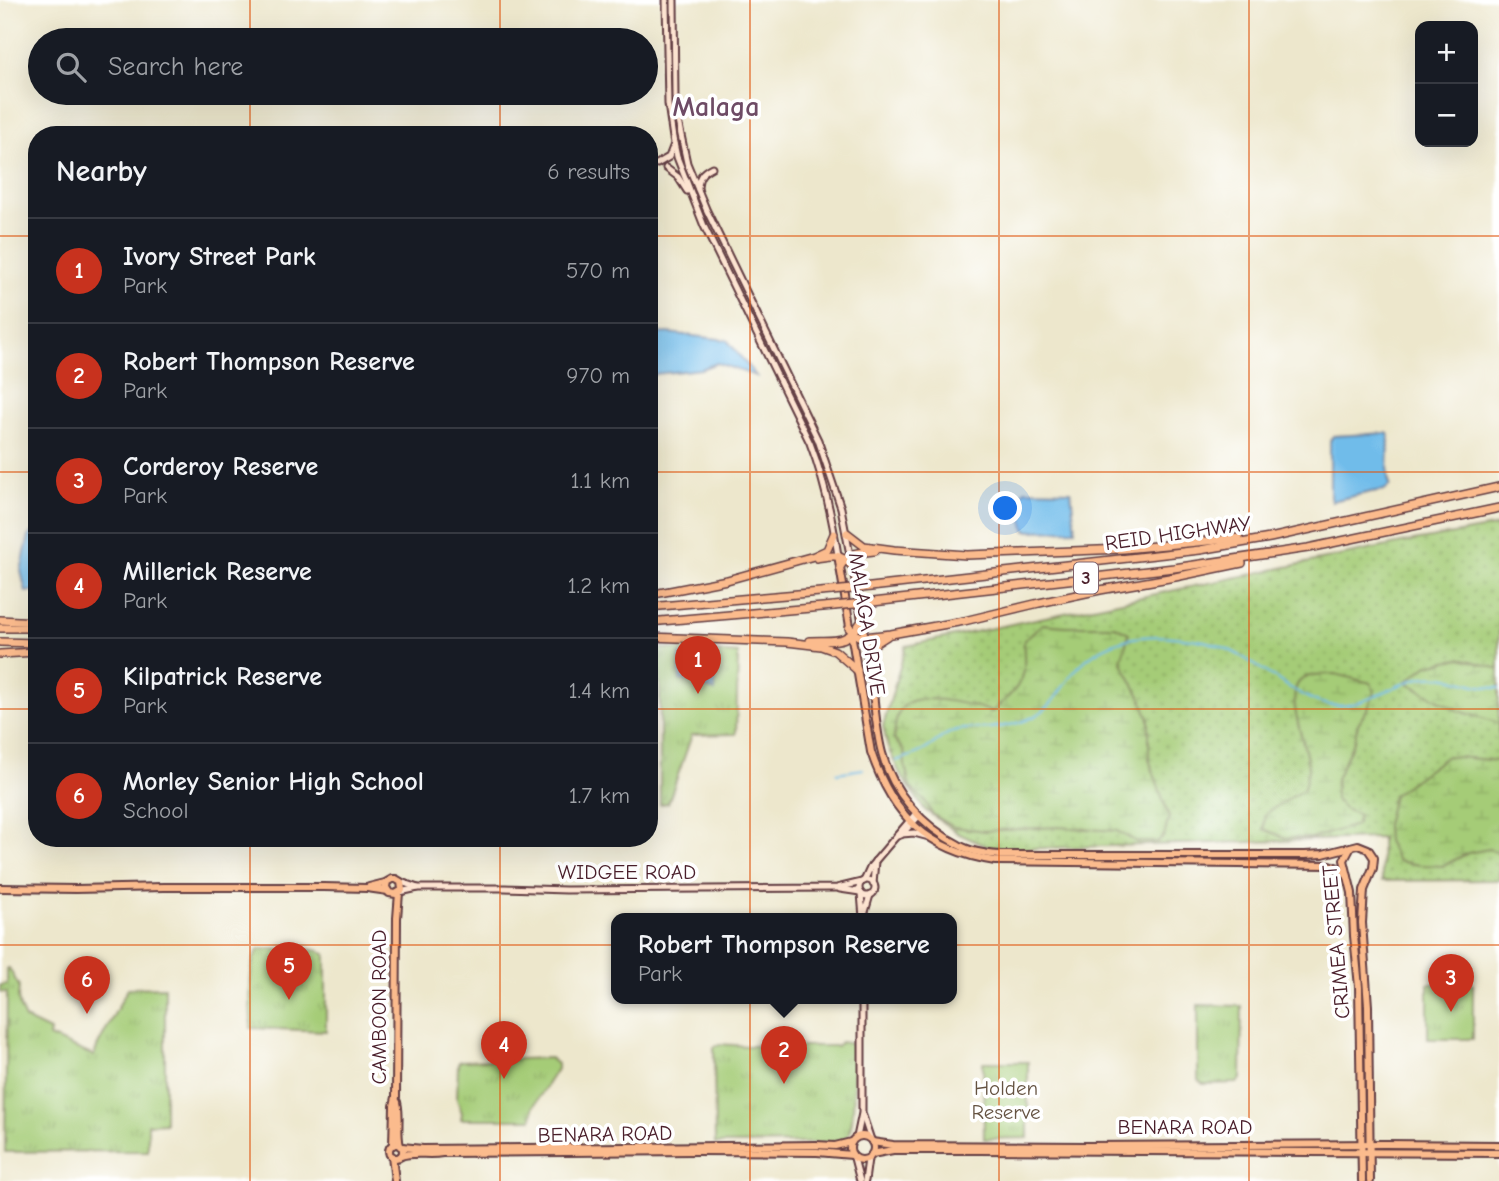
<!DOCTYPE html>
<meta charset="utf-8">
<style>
body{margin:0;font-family:"Comic Neue",sans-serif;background:#20242c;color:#f1f3f6}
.controls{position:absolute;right:21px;top:21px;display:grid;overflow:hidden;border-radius:14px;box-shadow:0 7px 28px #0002}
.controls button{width:63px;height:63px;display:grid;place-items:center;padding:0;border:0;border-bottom:2px solid #363941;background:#171b24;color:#f1f3f6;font:35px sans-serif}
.you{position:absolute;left:1006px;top:509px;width:24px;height:24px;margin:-18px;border:5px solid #fff;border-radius:50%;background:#1a73e8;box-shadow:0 0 0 10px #1a73e833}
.badge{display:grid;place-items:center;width:46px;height:46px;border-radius:50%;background:#c8321e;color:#fff;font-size:23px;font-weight:700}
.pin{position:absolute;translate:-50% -58px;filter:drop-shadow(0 2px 4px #0008)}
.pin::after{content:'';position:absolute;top:37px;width:24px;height:21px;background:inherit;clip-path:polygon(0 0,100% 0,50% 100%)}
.popup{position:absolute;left:611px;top:913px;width:346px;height:91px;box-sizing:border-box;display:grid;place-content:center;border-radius:14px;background:#171b24;filter:drop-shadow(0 2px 5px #0005);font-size:23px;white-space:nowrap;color:#9ea1a6}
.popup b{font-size:26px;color:#f1f3f6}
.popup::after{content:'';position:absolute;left:50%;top:100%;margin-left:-14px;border:14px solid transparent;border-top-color:#171b24}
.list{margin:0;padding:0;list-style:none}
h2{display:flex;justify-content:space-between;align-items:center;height:91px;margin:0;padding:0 28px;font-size:30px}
h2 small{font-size:23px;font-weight:400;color:#9ea1a6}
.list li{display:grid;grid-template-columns:46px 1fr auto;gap:21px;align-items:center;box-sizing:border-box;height:105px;padding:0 28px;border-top:2px solid #363941}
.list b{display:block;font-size:26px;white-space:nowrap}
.list p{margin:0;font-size:23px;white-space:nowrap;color:#9ea1a6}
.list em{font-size:23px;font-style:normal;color:#9ea1a6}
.icon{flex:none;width:38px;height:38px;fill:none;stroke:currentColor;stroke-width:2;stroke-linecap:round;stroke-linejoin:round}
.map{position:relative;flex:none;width:1499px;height:1181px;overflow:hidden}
.search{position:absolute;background:#171b24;box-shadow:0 7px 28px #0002;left:28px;top:28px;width:630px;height:77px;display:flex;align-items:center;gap:18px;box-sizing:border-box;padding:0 24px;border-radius:38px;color:#9ea1a6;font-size:26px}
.panel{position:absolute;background:#171b24;box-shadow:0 7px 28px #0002;left:28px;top:126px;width:630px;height:721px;border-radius:28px}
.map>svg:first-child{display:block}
.grass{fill:url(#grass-dots);stroke:#787651;stroke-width:2}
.wetland{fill:url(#wetland-marsh);stroke:#787651;stroke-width:2}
.park{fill:url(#park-tufts);stroke:#787651;stroke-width:2}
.water{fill:#70bcea;stroke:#5d6e8a;stroke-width:2}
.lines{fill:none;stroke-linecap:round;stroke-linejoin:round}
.stream{stroke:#70bcea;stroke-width:2}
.secondary-casing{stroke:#623d43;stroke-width:9}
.primary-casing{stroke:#623d43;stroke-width:10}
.motorway-casing{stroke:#623d43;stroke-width:10}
.secondary{stroke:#fde4d1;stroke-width:5}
.primary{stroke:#fbbb8d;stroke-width:6}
.motorway{stroke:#fbbb8d;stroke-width:7}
.motorway-bridge-casing{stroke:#623d43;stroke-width:10;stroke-linecap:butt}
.motorway-bridge{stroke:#fbbb8d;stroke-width:7}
.grid{fill:none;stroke:#e0560e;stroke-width:2;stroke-opacity:0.55}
.labels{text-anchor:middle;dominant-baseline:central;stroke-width:7;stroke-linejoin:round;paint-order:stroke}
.shield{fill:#fff;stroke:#80626b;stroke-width:2}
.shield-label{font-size:19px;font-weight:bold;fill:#4a1f2b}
.street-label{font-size:21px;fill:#4a1f2b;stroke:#fff}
.park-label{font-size:21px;fill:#655342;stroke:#fff}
.district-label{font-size:28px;font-weight:bold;fill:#6e4b65;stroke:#fff}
</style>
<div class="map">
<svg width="1499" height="1181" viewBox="0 0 1499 1181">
<defs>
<pattern id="grass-dots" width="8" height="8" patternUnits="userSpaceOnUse" patternTransform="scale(1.75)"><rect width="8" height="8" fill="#a5cc77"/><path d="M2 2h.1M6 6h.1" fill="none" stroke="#90af67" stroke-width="1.8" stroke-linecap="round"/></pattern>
<pattern id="wetland-marsh" width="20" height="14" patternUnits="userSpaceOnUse" patternTransform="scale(1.75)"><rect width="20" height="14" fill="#a5cc77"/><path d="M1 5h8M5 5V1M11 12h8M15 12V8" fill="none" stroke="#90af67"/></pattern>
<pattern id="park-tufts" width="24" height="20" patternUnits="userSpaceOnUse" patternTransform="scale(1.75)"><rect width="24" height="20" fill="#a5cc77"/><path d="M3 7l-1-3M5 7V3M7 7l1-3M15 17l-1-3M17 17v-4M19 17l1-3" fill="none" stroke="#90af67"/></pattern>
</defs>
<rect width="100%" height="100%" fill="#fff"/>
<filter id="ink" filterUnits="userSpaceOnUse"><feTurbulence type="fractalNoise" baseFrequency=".0143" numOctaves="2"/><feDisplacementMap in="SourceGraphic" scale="14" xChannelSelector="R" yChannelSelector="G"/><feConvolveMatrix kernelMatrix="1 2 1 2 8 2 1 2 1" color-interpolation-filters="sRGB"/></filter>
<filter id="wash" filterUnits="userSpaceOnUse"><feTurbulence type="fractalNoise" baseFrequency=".00686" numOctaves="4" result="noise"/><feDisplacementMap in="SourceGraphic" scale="28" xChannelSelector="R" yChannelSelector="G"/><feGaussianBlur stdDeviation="1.57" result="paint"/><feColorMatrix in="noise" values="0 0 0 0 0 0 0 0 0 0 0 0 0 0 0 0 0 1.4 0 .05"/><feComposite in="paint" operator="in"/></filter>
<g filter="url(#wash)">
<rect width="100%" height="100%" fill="#ede7cc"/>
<polygon class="grass" points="1499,526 1499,880 1382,881 1381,838 1010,849 986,846 959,834 925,810 900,774 888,748 883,726 906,646 1402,543"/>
<g class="wetland">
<path d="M1042,624L1065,626H1115L1129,633L1121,661L1142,700L1149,719V759L1169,817L1164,836L1157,842H1137L1117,831L1058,827L985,831L954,827L932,814L925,801L910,787L905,765L904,751L894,739C895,727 895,712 906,704C920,692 975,705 992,712C1004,700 1024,686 1024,668C1025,659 1023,650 1024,640Z"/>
<polygon points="1461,658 1499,669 1499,723 1459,711 1406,682 1428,665"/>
<path d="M1335,674L1371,683L1374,693L1368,708L1358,724L1354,741L1336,779L1335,799L1344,809L1359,815L1356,825L1313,838H1285L1264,829L1265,814L1304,789C1305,782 1308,774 1308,767C1307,746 1285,699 1299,682C1306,673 1324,675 1335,674Z"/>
<polygon points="1447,756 1499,761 1499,853 1489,849 1468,853 1443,866 1419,865 1398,861 1387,841 1386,825 1393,795"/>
</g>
<g class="park">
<polygon points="660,648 738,654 736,734 692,735 668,803 660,804"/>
<path d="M259,949L318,950L326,955V1031L251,1028C251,1007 246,965 259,949Z"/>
<polygon points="7,968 9,968 19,986 18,998 20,1008 25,1019 50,1031 49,1037 94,1056 97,1047 128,988 165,987 165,1123 148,1124 148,1151 5,1152 7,993 0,992 0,985 7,984"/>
<rect x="1428" y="984" width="45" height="55"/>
<polygon points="1198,1005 1242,1006 1241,1079 1237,1083 1203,1084 1198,1080"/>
<path d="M841,1042L852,1044L853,1047C853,1063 857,1129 846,1137C841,1142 831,1142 824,1143L715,1144L714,1048L719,1044L748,1046H837Z"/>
<polygon points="550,1058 557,1064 557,1069 533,1107 532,1119 461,1119 462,1113 457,1099 458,1064 460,1061"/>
<polygon points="983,1062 1028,1062 1028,1138 984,1139"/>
</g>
<g class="water">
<polygon points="668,333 727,340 756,376 717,363 701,369 655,374 649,377 649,334"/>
<polygon points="1387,433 1389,435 1388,478 1390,485 1385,490 1371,492 1332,501 1330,497 1330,441 1333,436"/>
<polygon points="1025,490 1071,491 1075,530 1026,531 1017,498"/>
<polygon points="37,530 37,590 26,592 21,571 29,535"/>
<polygon points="680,655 716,658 715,691 690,681 680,680"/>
</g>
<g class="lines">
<g class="stream">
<path d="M896,761C906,757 917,755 926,749C936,743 944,733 957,730C967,728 978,729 989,728C1003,727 1022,723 1035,716C1053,707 1061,688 1073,673C1090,652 1114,640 1141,637C1162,635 1201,638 1220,646C1238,653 1254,664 1270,675C1286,685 1302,697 1321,703C1356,714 1385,688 1416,679C1449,670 1469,689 1499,688"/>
<polyline points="837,773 863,769"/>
</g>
</g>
</g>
<g filter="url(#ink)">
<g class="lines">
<defs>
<g id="secondary">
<path d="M666,0L668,104L673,138L677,157L704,226L810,443C824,479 832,517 838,555"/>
<polyline points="674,0 675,97 678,121 687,163 706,209 818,440 841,508 850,555"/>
<polyline points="657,164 669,157 674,144"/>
<polyline points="666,168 678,177 687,191"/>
<path d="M698,189C698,177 702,172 712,167"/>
<polyline points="902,834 914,833 929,837"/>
<polyline points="897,836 901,835 919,816"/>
<circle cx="867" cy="888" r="8"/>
<polyline points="864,881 871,866 916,813"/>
<polyline points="401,882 418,888"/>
<polyline points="873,884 875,861"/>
<polyline points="840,889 860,892"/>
<polyline points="400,892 418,888 505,888 566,890 837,888 862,882"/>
<polyline points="861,893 863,918"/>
<polyline points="863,915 865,912 870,895"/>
<polyline points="863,1116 871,1140"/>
<polyline points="857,1137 862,1113 862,998"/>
<polyline points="854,1158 860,1181"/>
<polyline points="865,1181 868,1159"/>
</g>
<g id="primary">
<path d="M838,555L871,752C892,815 928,851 995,861L1330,865L1343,870L1348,877"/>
<path d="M852,562C860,602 865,644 872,684C875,707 876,731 882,753C893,793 922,826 959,845C971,852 987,854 1000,855H1305L1323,854L1358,845L1368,849L1374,858L1373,868L1364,890L1362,923L1368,1006L1370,1181"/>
<polyline points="1351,847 1344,860 1352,893 1354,936 1359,987 1362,1181"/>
<polyline points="369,887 385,883 392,879 396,879 401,882 402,890 396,894 389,893 386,887 387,882"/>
<polyline points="0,888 76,889 164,887 324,887 367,888 388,891"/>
<path d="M397,1102C401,1119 396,1130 400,1146"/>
<circle cx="862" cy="1148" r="12"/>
<polyline points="872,1142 893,1145 1088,1146 1385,1144 1499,1145"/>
<circle cx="396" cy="1151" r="7"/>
<polyline points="393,1145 394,1106 396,1097 397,918 399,893"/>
<polyline points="402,1147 423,1149 816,1145 835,1146 851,1142"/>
<polyline points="872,1154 893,1150 978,1150 1499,1153"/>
<polyline points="392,1156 395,1181"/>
<path d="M401,1156C415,1151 428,1156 442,1153L697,1151L817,1152L852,1155"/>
</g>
<g id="motorway">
<polyline points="847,533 864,546 894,550 967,555 1124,549 1239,538"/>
<path d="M817,558C835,555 840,553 853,567"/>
<path d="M840,567C849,551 858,553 875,551"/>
<polyline points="862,588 1200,550 1270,538 1499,487"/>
<polyline points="649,595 727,580 814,556 827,550 834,534"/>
<polyline points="864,603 1174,568 1308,548 1499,508"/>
<polyline points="649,607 832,591"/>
<polyline points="0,620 37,622"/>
<polyline points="649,622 834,606"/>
<polyline points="0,628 37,628"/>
<polyline points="849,628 858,636 864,637 891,634 964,621 1039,603 1100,590 1175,577 1242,563"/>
<polyline points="649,637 787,642 821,646 835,651 857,670"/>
<path d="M810,641C835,640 847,645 861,622"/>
<polyline points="0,642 37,643"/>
<polyline points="866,653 868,648 887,636"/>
<polyline points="0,654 37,652"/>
</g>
</defs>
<use href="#secondary" class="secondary-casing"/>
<use href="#primary" class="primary-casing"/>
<use href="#motorway" class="motorway-casing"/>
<use href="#secondary" class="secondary"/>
<use href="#primary" class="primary"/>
<use href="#motorway" class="motorway"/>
<defs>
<g id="motorway-bridge">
<polyline points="832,591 862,588"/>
<polyline points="834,606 864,603"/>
</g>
</defs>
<use href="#motorway-bridge" class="motorway-bridge-casing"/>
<use href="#motorway-bridge" class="motorway-bridge"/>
</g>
</g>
<path class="grid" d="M250,0V40M500,0V40M750,0V1181M999,0V1181M1249,0V1181M250,93V135M500,93V135M0,236H37M649,236H1499M0,472H37M649,472H1499M0,709H37M649,709H1499M250,838V1181M500,838V1181M0,945H1499"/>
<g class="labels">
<rect class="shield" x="1074" y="562.5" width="24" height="31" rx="5"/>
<g class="shield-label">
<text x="1086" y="578">3</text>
</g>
<g class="street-label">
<text transform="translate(1178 533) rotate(-8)">REID HIGHWAY</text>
<text transform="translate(867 624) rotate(81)">MALAGA DRIVE</text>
<text x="627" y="872">WIDGEE ROAD</text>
<text transform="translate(1336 942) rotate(-95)">CRIMEA STREET</text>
<text transform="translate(379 1007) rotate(-90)">CAMBOON ROAD</text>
<text x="1185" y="1127">BENARA ROAD</text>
<text transform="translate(605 1134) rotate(-1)">BENARA ROAD</text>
</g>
<g class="park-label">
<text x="1006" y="1088">Holden<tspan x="1006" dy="24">Reserve</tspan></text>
</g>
<g class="district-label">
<text x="716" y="107">Malaga</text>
</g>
</g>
</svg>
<div class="controls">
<button>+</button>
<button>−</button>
</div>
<div class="you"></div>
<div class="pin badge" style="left:698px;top:694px">1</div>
<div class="pin badge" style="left:784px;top:1084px">2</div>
<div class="popup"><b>Robert Thompson Reserve</b>Park</div>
<div class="pin badge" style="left:1451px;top:1012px">3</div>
<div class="pin badge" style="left:504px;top:1079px">4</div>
<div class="pin badge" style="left:289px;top:1000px">5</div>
<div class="pin badge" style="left:87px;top:1014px">6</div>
<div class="search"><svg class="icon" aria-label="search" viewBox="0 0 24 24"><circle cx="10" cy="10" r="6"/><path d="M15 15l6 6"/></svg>Search here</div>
<section class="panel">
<h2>Nearby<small>6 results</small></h2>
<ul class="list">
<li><span class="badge">1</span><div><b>Ivory Street Park</b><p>Park</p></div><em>570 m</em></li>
<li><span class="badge">2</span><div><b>Robert Thompson Reserve</b><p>Park</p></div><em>970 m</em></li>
<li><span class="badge">3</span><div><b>Corderoy Reserve</b><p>Park</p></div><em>1.1 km</em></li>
<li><span class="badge">4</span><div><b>Millerick Reserve</b><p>Park</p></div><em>1.2 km</em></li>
<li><span class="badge">5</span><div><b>Kilpatrick Reserve</b><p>Park</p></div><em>1.4 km</em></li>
<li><span class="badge">6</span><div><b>Morley Senior High School</b><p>School</p></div><em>1.7 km</em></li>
</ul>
</section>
</div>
